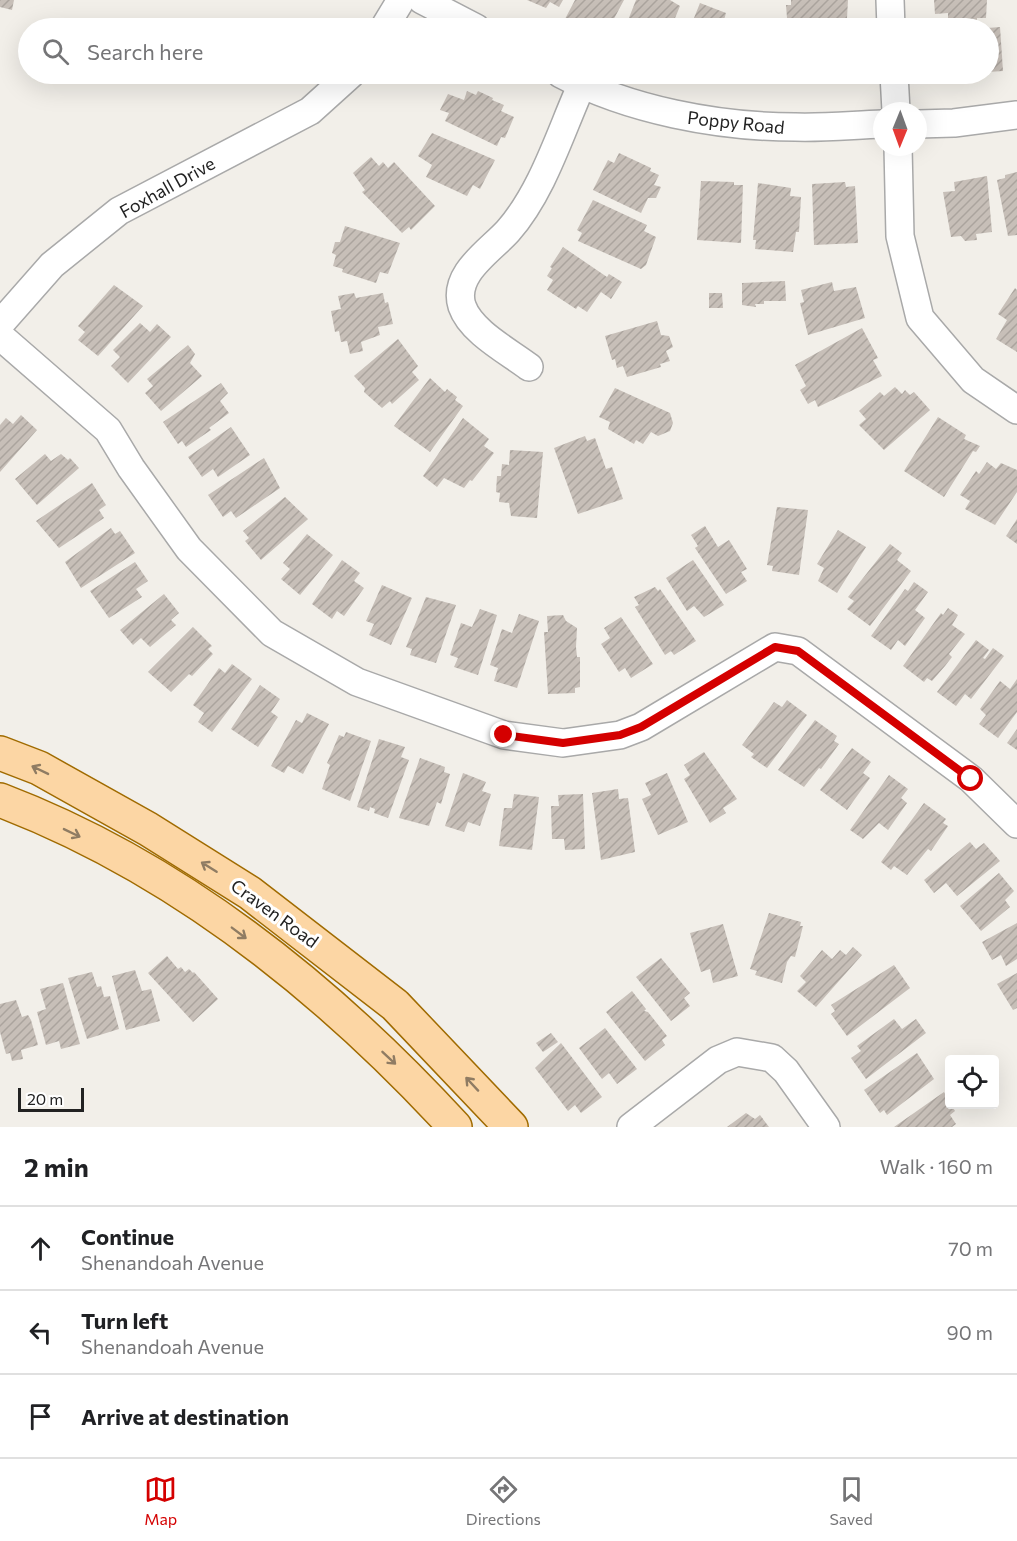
<!DOCTYPE html>
<meta charset="utf-8">
<style>
body{margin:0;font-family:Commissioner,sans-serif;background:#f6f6f6;color:#202124}
.controls{position:absolute;right:18px;bottom:18px;display:grid;overflow:hidden;border-radius:6px;box-shadow:0 6px 24px #0002}
.controls button{width:54px;height:54px;display:grid;place-items:center;padding:0;border:0;border-bottom:2px solid #e0e0e0;background:#fff;color:#202124;font:30px sans-serif}
.compass{position:absolute;left:873px;top:102px;width:54px;height:54px;border-radius:50%;background:#fff;box-shadow:0 6px 24px #0002;rotate:181deg}
.scale{position:absolute;left:18px;bottom:15px;width:66px;box-sizing:border-box;padding-left:6px;border:3px solid #222;border-top:0;font-size:16px;line-height:21px;white-space:nowrap;color:#222;-webkit-text-stroke:4px #fff;paint-order:stroke}
.stop{position:absolute;width:18px;height:18px;margin:-14px;border:4px solid #d40000;border-radius:50%;background:#fff}
.stop.end{background:#d40000;border-color:#fff;box-shadow:0 2px 6px #0008}
.list{margin:0;padding:0;list-style:none}
h2{display:flex;justify-content:space-between;align-items:center;height:78px;margin:0;padding:0 24px;font-size:26px}
h2 small{font-size:20px;font-weight:400;color:#757577}
.list li{display:grid;grid-template-columns:39px 1fr auto;gap:18px;align-items:center;box-sizing:border-box;height:84px;padding:0 24px;border-top:2px solid #e0e0e0}
.list b{display:block;font-size:22px;white-space:nowrap}
.list p{margin:0;font-size:20px;white-space:nowrap;color:#757577}
.list em{font-size:20px;font-style:normal;color:#757577}
.icon{flex:none;width:33px;height:33px;fill:none;stroke:currentColor;stroke-width:2;stroke-linecap:round;stroke-linejoin:round}
.map{position:relative;flex:none;width:1017px;height:1127px;overflow:hidden}
.search{position:absolute;background:#fff;box-shadow:0 6px 24px #0002;left:18px;right:18px;top:18px;height:66px;display:flex;align-items:center;gap:15px;box-sizing:border-box;padding:0 21px;border-radius:33px;color:#757577;font-size:22px}
.sheet{height:330px;background:#fff}
nav{display:flex;justify-content:space-around;align-items:center;box-sizing:border-box;height:84px;border-top:2px solid #e0e0e0;background:#fff;font-size:16px;color:#757577}
nav a{display:grid;justify-items:center;gap:3px}
nav .on{color:#d40000}
.map>svg:first-child{display:block}
.building{fill:url(#building-hatch)}
.lines{fill:none;stroke-linecap:round;stroke-linejoin:round}
.minor-casing{stroke:#a9a9a9;stroke-width:30}
.major-casing{stroke:#a06b00;stroke-width:36}
.minor{stroke:#fff;stroke-width:27}
.major{stroke:#fcd6a4;stroke-width:33}
.oneway{stroke:#8f7c63}
.route{stroke:#d40000;stroke-width:8}
.labels{text-anchor:middle;dominant-baseline:central;stroke-width:6;stroke-linejoin:round;paint-order:stroke}
.street-label{font-size:18px;fill:#222;stroke:#fff}
</style>
<div class="map">
<svg width="1017" height="1127" viewBox="0 0 1017 1127">
<defs>
<pattern id="building-hatch" width="6" height="6" patternUnits="userSpaceOnUse" patternTransform="scale(1.5)"><rect width="6" height="6" fill="#c7bfb8"/><path d="M-1 1l2-2M0 6l6-6M5 7l2-2" fill="none" stroke="#aba49e"/></pattern>
</defs>
<rect width="100%" height="100%" fill="#f2efe9"/>
<g class="building">
<polygon points="0,0 14,0 12,10 0,7"/>
<polygon points="527,0 563,0 559,7 550,2 546,8"/>
<polygon points="575,0 624,0 609,28 599,26 582,28 565,19"/>
<polygon points="636,0 670,0 680,6 671,28 625,28"/>
<polygon points="791,0 848,0 847,18 839,18 839,28 793,28 793,18 787,18 786,5 791,5"/>
<polygon points="934,0 987,0 986,18 977,18 977,22 948,20 948,13 935,14"/>
<polygon points="700,3 726,13 724,20 735,22 733,28 690,28"/>
<polygon points="1000,27 1003,71 988,72 988,28"/>
<polygon points="786,74 843,74 844,78 786,82"/>
<polygon points="467,91 476,95 478,91 493,98 492,100 504,105 501,111 514,117 505,138 501,137 497,146 445,121 449,113 440,110 448,94 464,100"/>
<polygon points="432,133 495,160 480,189 473,185 467,196 426,177 432,165 418,156"/>
<polygon points="619,153 651,168 650,171 659,175 654,185 661,187 656,198 648,198 641,213 593,190 608,160 614,163"/>
<polygon points="371,157 379,166 383,162 388,168 394,162 435,206 411,230 409,227 402,233 362,192 365,190 353,173"/>
<polygon points="1017,172 1017,235 1008,236 997,180 1005,178 1005,175"/>
<polygon points="987,176 992,232 976,234 977,240 965,241 961,236 951,237 943,192 955,191 954,182"/>
<polygon points="701,181 734,182 734,185 743,185 741,243 697,240"/>
<polygon points="845,182 846,187 855,186 858,243 814,245 812,184"/>
<polygon points="758,183 791,188 790,196 801,197 799,232 796,232 793,252 755,249 756,240 753,240"/>
<polygon points="593,200 647,225 644,231 656,237 646,265 641,269 578,241 582,233 577,230"/>
<polygon points="345,226 400,243 388,274 380,272 376,283 342,272 343,269 333,266 336,255 332,253 335,242 340,242"/>
<polygon points="563,247 607,277 609,274 622,282 611,299 601,292 587,312 578,306 576,309 547,290 553,280 547,276 552,268 550,267"/>
<polygon points="785,281 786,301 764,301 764,304 755,304 756,307 742,305 742,283"/>
<polygon points="832,282 834,291 856,287 865,318 808,335 800,303 804,302 801,290"/>
<polygon points="114,285 143,306 98,356 78,340 85,332 78,326"/>
<polygon points="1015,288 1017,290 1017,352 996,339 1007,320 998,314"/>
<polygon points="354,293 356,298 383,293 385,303 388,302 393,324 378,327 380,335 361,342 363,351 350,354 347,341 341,342 339,331 335,332 331,311 341,309 338,296"/>
<polygon points="709,293 722,293 723,308 709,308"/>
<polygon points="657,321 661,335 669,336 673,347 666,351 670,361 660,364 661,367 627,377 623,366 617,368 615,359 612,360 605,336"/>
<polygon points="140,323 150,332 157,324 171,337 128,383 111,366 120,357 113,350"/>
<polygon points="862,328 878,358 873,360 882,376 818,407 815,400 808,404 800,390 806,386 795,365"/>
<polygon points="398,339 418,366 412,372 419,380 392,404 390,401 382,408 364,392 365,388 354,376"/>
<polygon points="188,345 195,354 190,363 202,376 161,411 145,393 153,386 147,379"/>
<polygon points="430,378 445,392 447,389 457,397 455,400 463,406 430,452 394,426"/>
<polygon points="221,383 228,393 220,401 229,413 209,428 211,430 186,447 182,441 178,444 163,422"/>
<polygon points="895,387 902,394 905,390 910,395 914,392 930,410 884,450 859,425 866,419 859,411 880,392 884,396"/>
<polygon points="615,388 670,413 673,423 670,431 658,436 651,432 643,444 636,440 634,444 608,429 610,422 599,417"/>
<polygon points="21,415 37,430 0,472 0,425 6,418 13,424"/>
<polygon points="938,417 966,435 964,439 980,446 976,452 973,451 944,497 904,471"/>
<polygon points="463,418 489,439 484,446 494,453 472,481 470,480 464,488 444,478 437,487 423,476"/>
<polygon points="231,427 250,455 218,477 213,469 202,477 188,457"/>
<polygon points="585,436 587,441 595,438 606,469 612,467 623,499 578,514 554,448"/>
<polygon points="510,450 543,452 537,518 511,516 509,503 499,502 500,493 496,492 497,476 501,476 502,464 509,465"/>
<polygon points="45,454 51,461 61,454 68,460 70,458 79,468 37,505 15,479"/>
<polygon points="264,458 280,488 236,518 231,511 223,517 208,495"/>
<polygon points="987,462 996,469 1001,463 1017,470 1017,492 995,525 965,509 970,501 960,495 976,471 979,474"/>
<polygon points="92,483 106,505 99,510 104,518 59,548 36,521"/>
<polygon points="285,497 308,519 261,560 245,541 249,538 243,531"/>
<polygon points="777,507 808,510 799,575 772,571 773,566 767,565"/>
<polygon points="1017,519 1017,544 1006,536"/>
<polygon points="705,526 718,547 729,540 747,569 741,572 747,581 726,594 695,548 698,546 691,535"/>
<polygon points="111,528 115,534 120,531 135,553 81,588 65,562"/>
<polygon points="838,530 866,547 837,593 818,581 824,568 817,564"/>
<polygon points="307,534 333,555 300,595 281,579 290,569 283,563"/>
<polygon points="890,544 902,553 897,560 911,571 870,626 847,609 854,601 848,597"/>
<polygon points="342,560 360,573 354,581 364,588 344,616 337,611 332,619 312,604"/>
<polygon points="693,560 724,605 704,617 694,606 687,611 666,578"/>
<polygon points="135,562 148,581 136,589 142,597 109,618 90,591"/>
<polygon points="914,582 928,592 915,610 925,618 905,646 898,640 891,650 871,636 905,589 908,591"/>
<polygon points="382,585 412,598 391,645 369,635 374,624 366,621"/>
<polygon points="655,587 658,591 660,589 696,641 674,655 671,651 665,655 635,607 639,605 634,597"/>
<polygon points="164,594 179,613 171,620 176,625 150,647 141,638 133,645 120,630"/>
<polygon points="426,597 456,605 436,663 410,655 412,649 406,647"/>
<polygon points="948,608 958,615 952,625 965,634 949,654 952,657 945,666 932,681 927,678 924,682 903,666 941,613 943,615"/>
<polygon points="480,609 497,615 478,675 454,667 458,658 450,655 461,623 472,627"/>
<polygon points="519,614 539,621 517,688 494,681 498,668 490,665 502,629 512,633"/>
<polygon points="563,615 566,621 577,628 576,647 577,657 580,657 580,687 575,688 575,693 548,694 544,632 548,632 547,616"/>
<polygon points="621,617 653,664 631,678 625,668 619,672 601,644 610,638 604,628"/>
<polygon points="193,627 212,646 208,649 213,654 192,676 189,674 171,692 148,672"/>
<polygon points="976,640 989,650 983,658 985,659 993,648 1004,656 971,699 965,694 956,706 937,692"/>
<polygon points="232,664 252,679 212,732 198,722 204,713 193,705 219,668 225,673"/>
<polygon points="1017,679 1017,712 998,738 979,724 986,715 980,709 1000,681 1010,689"/>
<polygon points="260,685 280,699 271,712 278,717 258,747 231,729"/>
<polygon points="787,700 807,715 767,768 751,757 754,754 742,745 774,702 782,707"/>
<polygon points="307,713 329,724 303,774 288,766 284,773 271,766 296,720 302,723"/>
<polygon points="815,720 837,736 834,741 839,744 821,769 819,768 804,787 778,770"/>
<polygon points="1017,729 1017,750 1007,743"/>
<polygon points="346,732 371,741 350,801 322,789 330,765 327,763 331,754 339,735 344,737"/>
<polygon points="379,739 405,747 401,757 409,760 388,818 374,813 375,809 370,807 369,811 357,807"/>
<polygon points="852,748 871,762 863,773 870,778 847,810 820,790"/>
<polygon points="704,752 737,799 723,808 726,813 710,823 684,779 690,775 684,765"/>
<polygon points="420,758 445,767 444,772 450,774 441,804 437,802 429,826 399,818"/>
<polygon points="463,773 486,782 482,791 491,794 480,826 468,822 464,832 445,826"/>
<polygon points="667,773 688,822 658,835 642,799 651,795 645,783"/>
<polygon points="889,775 908,789 901,798 907,803 888,830 879,823 863,839 850,830"/>
<polygon points="618,789 619,799 628,798 635,852 601,860 592,793"/>
<polygon points="514,794 539,797 532,850 499,846 504,808 512,808"/>
<polygon points="583,794 585,849 565,850 564,839 552,839 551,806 559,806 558,795"/>
<polygon points="924,803 946,819 943,823 948,826 931,851 928,849 907,875 894,866 891,870 881,862"/>
<polygon points="970,842 976,849 984,843 1000,861 957,896 946,883 934,893 924,880"/>
<polygon points="999,873 1014,891 1005,900 1010,907 981,931 960,906"/>
<polygon points="769,913 801,922 800,926 803,926 795,957 791,956 787,962 782,983 755,975 757,971 750,969"/>
<polygon points="1017,923 1017,959 1006,966 1001,955 992,960 982,942"/>
<polygon points="723,924 738,976 713,983 710,969 701,972 690,933"/>
<polygon points="853,947 862,955 816,1007 797,991 806,982 800,976 822,950 832,959 840,950 846,955"/>
<polygon points="167,956 178,969 181,967 185,972 189,969 193,973 194,972 218,999 193,1022 148,973"/>
<polygon points="661,958 690,993 684,998 690,1006 671,1021 636,977"/>
<polygon points="894,965 910,988 847,1036 831,1014 835,1011 831,1005"/>
<polygon points="135,970 142,991 151,989 160,1021 126,1030 112,976"/>
<polygon points="92,972 97,987 101,986 104,997 110,996 119,1029 87,1039 68,978"/>
<polygon points="1017,973 1017,1008 1013,1010 997,984"/>
<polygon points="63,983 80,1044 61,1049 59,1041 46,1045 37,1012 46,1009 40,989"/>
<polygon points="632,991 646,1009 644,1011 648,1012 667,1036 662,1040 665,1045 645,1061 606,1012"/>
<polygon points="16,1000 22,1017 28,1015 31,1020 38,1045 21,1050 23,1059 12,1061 10,1053 6,1054 0,1032 0,1004"/>
<polygon points="894,1019 902,1029 916,1019 926,1033 866,1079 851,1058 861,1051 857,1046"/>
<polygon points="605,1028 637,1069 617,1084 609,1073 602,1079 579,1048"/>
<polygon points="551,1033 558,1042 543,1052 536,1043"/>
<polygon points="561,1043 602,1097 581,1113 575,1105 568,1111 535,1068"/>
<polygon points="917,1053 934,1079 887,1115 884,1110 880,1113 864,1090"/>
<polygon points="944,1092 955,1111 950,1115 956,1124 952,1127 894,1127"/>
<polygon points="746,1113 755,1119 760,1115 769,1127 727,1127"/>
</g>
<g class="lines">
<defs>
<g id="minor">
<polyline points="422,0 476,28"/>
<polyline points="890,0 891,28"/>
<polyline points="384,28 401,0"/>
<path d="M561,74C629,110 718,127 795,127C824,128 853,125 882,124"/>
<polyline points="894,74 896,111"/>
<polyline points="918,124 954,123 1017,115"/>
<polyline points="898,147 900,236 920,318 973,380 1017,410"/>
<polyline points="0,324 52,265 119,211 310,111 351,74"/>
<polyline points="0,336 108,430 131,468 189,549 272,633 357,682 504,735 563,743 620,735 641,727 775,647 798,651 971,779 1017,824"/>
<path d="M529,367C508,351 471,332 462,306C452,274 490,251 508,231C543,191 560,133 582,84"/>
<polyline points="631,1127 718,1060 737,1052 772,1058 786,1071 826,1127"/>
</g>
<g id="major">
<polyline points="0,753 39,768 148,829 250,893 395,1005 511,1127"/>
<path d="M0,800C176,867 329,990 455,1127"/>
</g>
</defs>
<use href="#minor" class="minor-casing"/>
<use href="#major" class="major-casing"/>
<use href="#minor" class="minor"/>
<use href="#major" class="major"/>
</g>
<defs><path id="oneway-shaft" d="M-6 0H5M1.5-3L5.5 0L1.5 3" fill="none" stroke-width="1.6" stroke-linecap="round" stroke-linejoin="round" transform="scale(1.5)"/></defs>
<g class="oneway">
<use href="#oneway-shaft" transform="translate(40 770) rotate(-154)"/>
<use href="#oneway-shaft" transform="translate(72 833) rotate(26)"/>
<use href="#oneway-shaft" transform="translate(209 867) rotate(-148)"/>
<use href="#oneway-shaft" transform="translate(239 933) rotate(37)"/>
<use href="#oneway-shaft" transform="translate(389 1058) rotate(43)"/>
<use href="#oneway-shaft" transform="translate(472 1084) rotate(-133)"/>
</g>
<g class="lines">
<polyline class="route" points="504,735 563,743 620,735 641,727 775,647 798,651 971,779"/>
</g>
<g class="labels">
<g class="street-label">
<text transform="translate(736 122) rotate(6)">Poppy Road</text>
<text transform="translate(167 187) rotate(-29)">Foxhall Drive</text>
<text transform="translate(275 913) rotate(36)">Craven Road</text>
</g>
</g>
</svg>
<div class="controls">
<button><svg class="icon" aria-label="locate" viewBox="0 0 24 24"><circle cx="12" cy="12" r="6"/><path d="M12 2v4M12 18v4M2 12h4M18 12h4"/></svg></button>
</div>
<svg class="compass" viewBox="-18 -18 36 36"><path d="M0-13l5 13h-10z" fill="#e53935"/><path d="M0 13l5-13h-10z" fill="#757577"/></svg>
<div class="scale">20 m</div>
<div class="stop" style="left:971px;top:779px"></div>
<div class="stop end" style="left:504px;top:735px"></div>
<div class="search"><svg class="icon" aria-label="search" viewBox="0 0 24 24"><circle cx="10" cy="10" r="6"/><path d="M15 15l6 6"/></svg>Search here</div>
</div>
<section class="sheet">
<h2>2 min<small>Walk · 160 m</small></h2>
<ul class="list">
<li><svg class="icon" aria-label="ahead" viewBox="0 0 24 24"><path d="M12 20V5M6 11l6-6 6 6"/></svg><div><b>Continue</b><p>Shenandoah Avenue</p></div><em>70 m</em></li>
<li><svg class="icon" aria-label="left" viewBox="0 0 24 24"><path d="M17 20v-9H6M10 6l-5 5 5 5"/></svg><div><b>Turn left</b><p>Shenandoah Avenue</p></div><em>90 m</em></li>
<li><svg class="icon" aria-label="arrive" viewBox="0 0 24 24"><path d="M6 21V4h12l-3 4 3 4H6"/></svg><div><b>Arrive at destination</b></div></li>
</ul>
</section>
<nav>
<a class="on"><svg class="icon" aria-label="map" viewBox="0 0 24 24"><path d="M3 6l6-2 6 2 6-2v14l-6 2-6-2-6 2zM9 4v14M15 6v14"/></svg>Map</a>
<a><svg class="icon" aria-label="directions" viewBox="0 0 24 24"><path d="M12 3l9 9-9 9-9-9zM9 14v-3h6M13 9l2 2-2 2"/></svg>Directions</a>
<a><svg class="icon" aria-label="saved" viewBox="0 0 24 24"><path d="M7 4h10v16l-5-4-5 4z"/></svg>Saved</a>
</nav>
